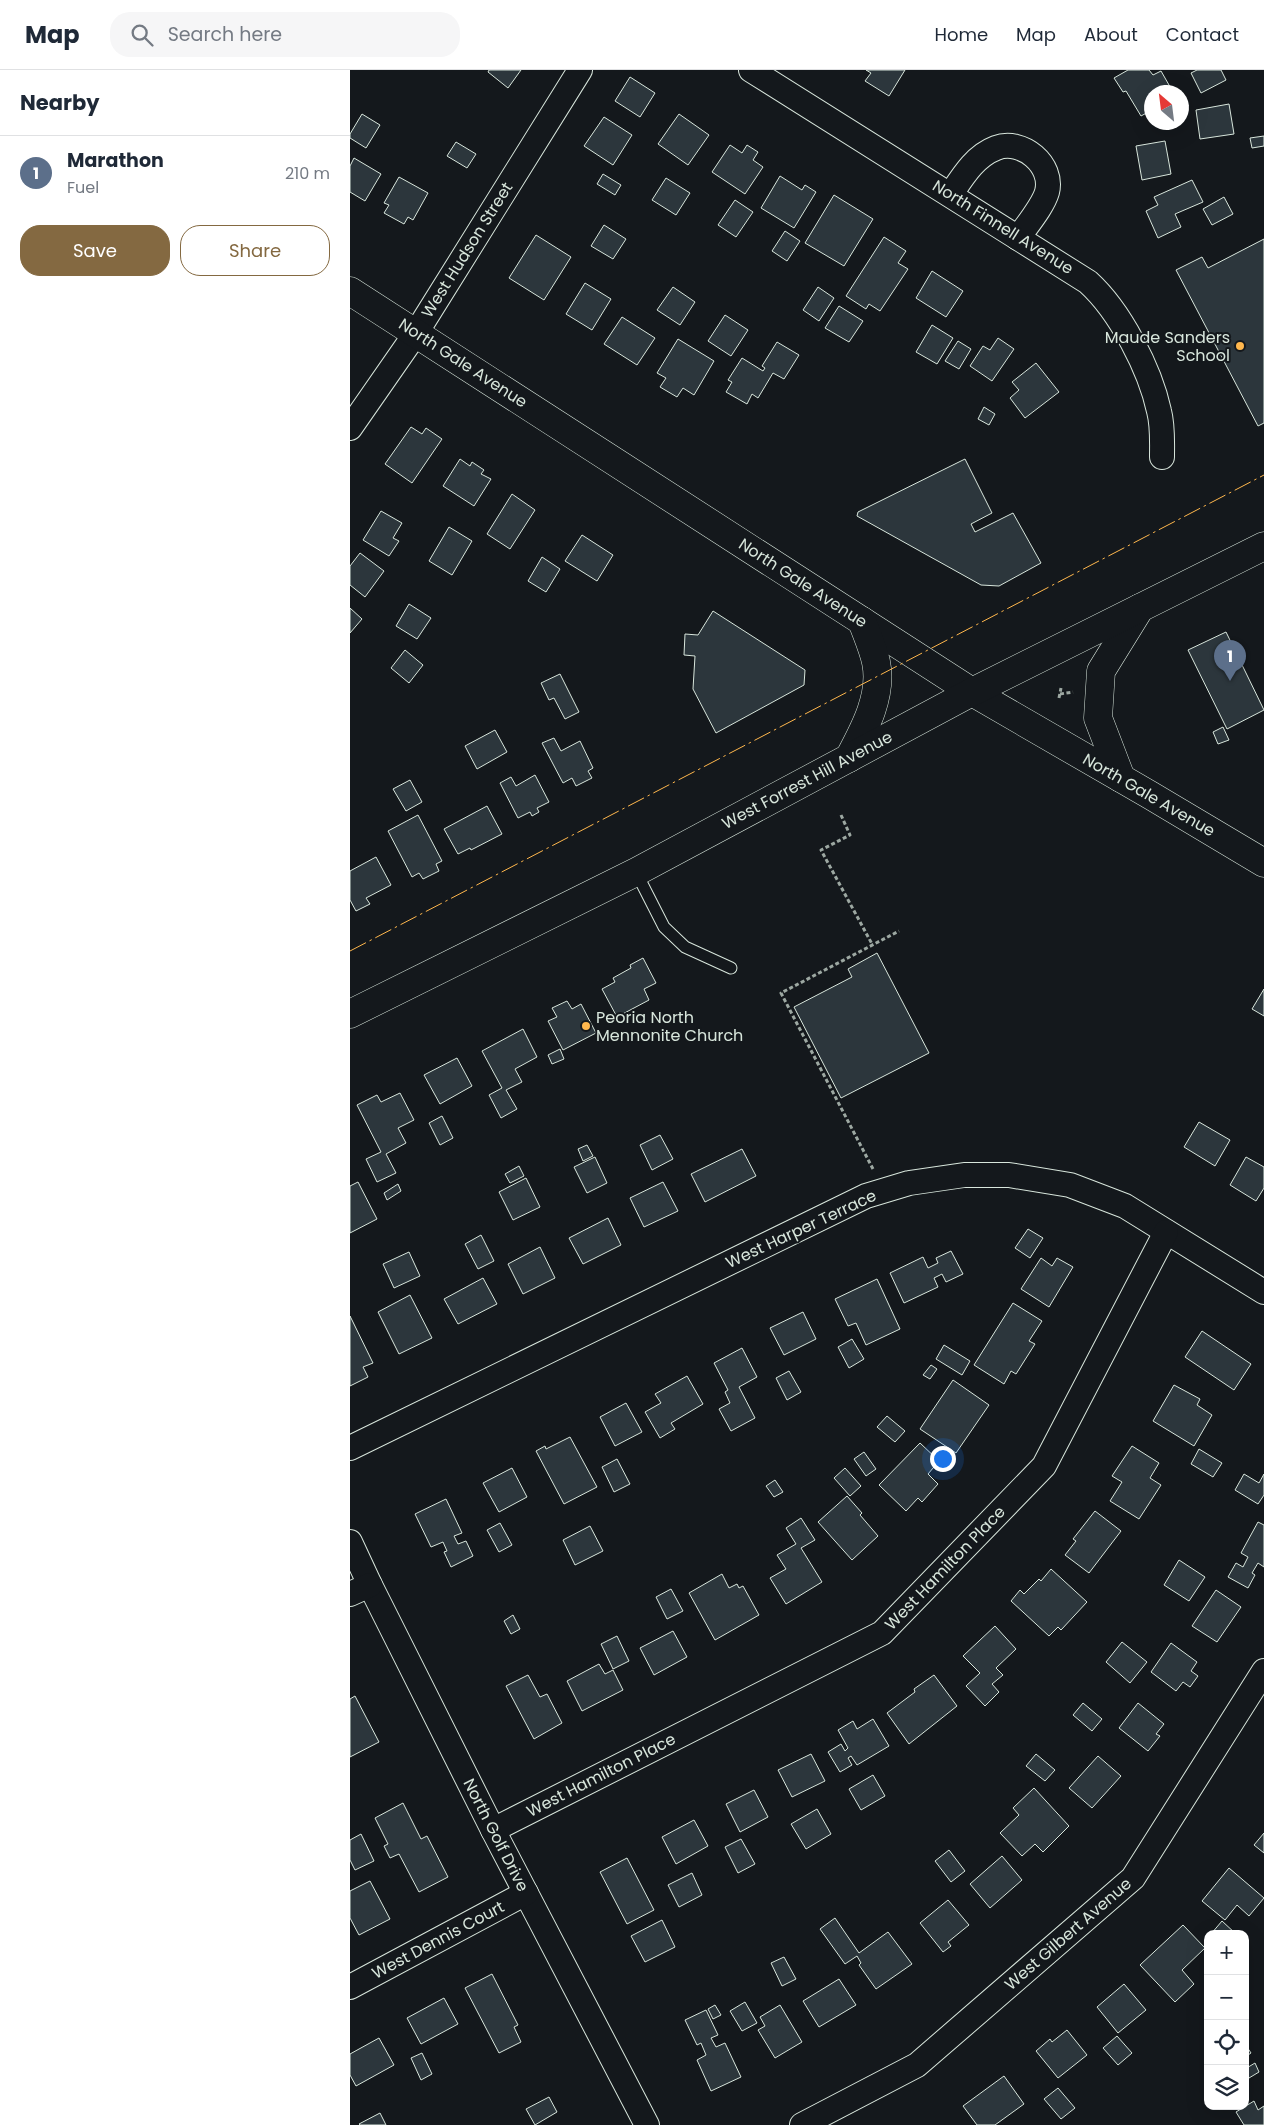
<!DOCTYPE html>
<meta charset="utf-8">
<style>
body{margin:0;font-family:Poppins,sans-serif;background:#f6f6f7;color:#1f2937}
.controls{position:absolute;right:15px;bottom:15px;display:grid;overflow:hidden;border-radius:10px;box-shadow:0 5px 20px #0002}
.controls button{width:45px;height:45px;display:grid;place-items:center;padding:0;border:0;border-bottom:1px solid #e0e1e3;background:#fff;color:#1f2937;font:25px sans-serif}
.compass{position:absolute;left:794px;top:15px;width:45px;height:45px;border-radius:50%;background:#fff;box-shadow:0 5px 20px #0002;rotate:332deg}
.you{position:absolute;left:592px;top:1388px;width:18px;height:18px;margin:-12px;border:4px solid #fff;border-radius:50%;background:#1a73e8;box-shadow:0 0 0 8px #1a73e833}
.badge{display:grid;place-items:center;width:32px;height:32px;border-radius:50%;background:#846941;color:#fff;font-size:16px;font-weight:700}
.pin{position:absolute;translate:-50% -41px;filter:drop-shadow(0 1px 2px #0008)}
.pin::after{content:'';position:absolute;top:26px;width:18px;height:15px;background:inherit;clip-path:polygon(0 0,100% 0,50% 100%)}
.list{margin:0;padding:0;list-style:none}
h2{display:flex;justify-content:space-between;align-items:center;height:65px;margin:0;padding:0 20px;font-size:21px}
h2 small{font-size:16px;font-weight:400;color:#747a83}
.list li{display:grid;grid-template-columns:32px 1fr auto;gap:15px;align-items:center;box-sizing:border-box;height:75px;padding:0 20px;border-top:1px solid #e0e1e3}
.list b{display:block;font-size:19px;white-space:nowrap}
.list p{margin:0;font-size:16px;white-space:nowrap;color:#747a83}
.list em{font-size:16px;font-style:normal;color:#747a83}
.actions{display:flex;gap:10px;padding:15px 20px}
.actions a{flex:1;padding:11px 0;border:1px solid #846941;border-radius:20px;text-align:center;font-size:18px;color:#846941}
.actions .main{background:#846941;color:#fff}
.icon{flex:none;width:28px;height:28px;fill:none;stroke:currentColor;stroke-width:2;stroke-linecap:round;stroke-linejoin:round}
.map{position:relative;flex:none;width:914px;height:2055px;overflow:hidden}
header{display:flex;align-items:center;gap:30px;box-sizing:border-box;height:70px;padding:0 25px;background:#fff;border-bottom:1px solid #e0e1e3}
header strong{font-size:24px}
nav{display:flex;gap:28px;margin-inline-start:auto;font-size:18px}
.search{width:350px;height:45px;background:#f6f6f7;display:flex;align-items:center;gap:12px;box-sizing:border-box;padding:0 18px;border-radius:20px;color:#747a83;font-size:19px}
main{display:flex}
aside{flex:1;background:#fff}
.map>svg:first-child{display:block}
.building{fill:#2c363c;stroke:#d8e6dc}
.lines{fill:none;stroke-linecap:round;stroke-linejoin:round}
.service-casing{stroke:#d8e6dc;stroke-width:13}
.minor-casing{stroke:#d8e6dc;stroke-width:26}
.tertiary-casing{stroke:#d8e6dc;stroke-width:29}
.secondary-casing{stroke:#d8e6dc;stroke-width:29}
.path{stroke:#9da8a2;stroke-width:3;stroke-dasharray:4 2.5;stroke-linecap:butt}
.service{stroke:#14181c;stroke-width:11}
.minor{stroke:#14181c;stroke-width:24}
.tertiary{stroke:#14181c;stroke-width:28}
.secondary{stroke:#14181c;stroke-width:28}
.power{stroke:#ffb74d;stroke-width:1;stroke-dasharray:18 4 2.5 4;stroke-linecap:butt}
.poi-dot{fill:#ffb74d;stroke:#14181c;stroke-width:2}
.labels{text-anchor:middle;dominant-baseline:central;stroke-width:4;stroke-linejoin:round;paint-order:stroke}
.street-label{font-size:16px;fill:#d8e6dc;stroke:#14181c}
.poi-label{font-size:16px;fill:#d8e6dc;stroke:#14181c;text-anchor:end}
</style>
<header>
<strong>Map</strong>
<div class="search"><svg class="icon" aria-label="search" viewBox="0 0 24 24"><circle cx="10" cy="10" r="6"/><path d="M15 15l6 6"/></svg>Search here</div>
<nav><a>Home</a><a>Map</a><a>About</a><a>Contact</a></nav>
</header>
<main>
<aside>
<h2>Nearby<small></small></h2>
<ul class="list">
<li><span class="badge" style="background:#5c6f8a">1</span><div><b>Marathon</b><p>Fuel</p></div><em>210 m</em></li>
</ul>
<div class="actions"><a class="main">Save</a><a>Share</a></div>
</aside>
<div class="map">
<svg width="914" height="2055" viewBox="0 0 914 2055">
<rect width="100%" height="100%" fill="#14181c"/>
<g class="building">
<polygon points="139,0 171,0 158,18 138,2"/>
<polygon points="516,0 555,0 539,26 515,11 521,3"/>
<polygon points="778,0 799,0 803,5 811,1 823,22 802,22 802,40 791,46 776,21 773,22 764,8"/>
<polygon points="847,0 871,0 876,10 851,23 841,3"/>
<polygon points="280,7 305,23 290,47 265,31"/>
<polygon points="879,34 884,64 850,69 846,40"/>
<polygon points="12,44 30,55 16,78 0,68 0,64"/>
<polygon points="329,44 359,65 338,95 308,74"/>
<polygon points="254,47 282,65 263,95 234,76"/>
<polygon points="914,66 914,76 902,78 900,68"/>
<polygon points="815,71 821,104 792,110 786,76"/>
<polygon points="106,72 126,84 117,98 97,86"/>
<polygon points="380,75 392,83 397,75 408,82 403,90 413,97 395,124 362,102"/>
<polygon points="4,88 31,104 15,131 0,122 0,96"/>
<polygon points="253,104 271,115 265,125 247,114"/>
<polygon points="430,106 452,120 455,115 466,122 444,158 411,138"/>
<polygon points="49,107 78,123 63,150 58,147 54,154 34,143 39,135 34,133"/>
<polygon points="316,108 340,123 326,145 302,130"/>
<polygon points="842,110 853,132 825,144 831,157 808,168 796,141 808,135 804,127"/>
<polygon points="484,125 523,149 494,196 455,173"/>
<polygon points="874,127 883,144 862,155 853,139"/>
<polygon points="385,130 403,142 386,167 368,155"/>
<polygon points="254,155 276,169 263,189 241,176"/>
<polygon points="435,161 450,171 437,191 422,181"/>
<polygon points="186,165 221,187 194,230 159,208"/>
<polygon points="534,167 556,181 548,193 558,199 530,241 519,234 516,239 496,226"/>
<polygon points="914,169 914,353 908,356 826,200 852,187 858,198"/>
<polygon points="582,201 613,221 596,247 566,228"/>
<polygon points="235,213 261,229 242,260 216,244"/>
<polygon points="323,217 345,232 330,255 307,240"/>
<polygon points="468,217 484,228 469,251 453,240"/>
<polygon points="489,236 513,251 499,272 475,258"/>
<polygon points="375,245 398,260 381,286 358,271"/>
<polygon points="272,247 305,268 287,295 254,274"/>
<polygon points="582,255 603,268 587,294 566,282"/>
<polygon points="648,268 664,279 642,311 620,296 633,276 640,280"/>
<polygon points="328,269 364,291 344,325 333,318 327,327 310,317 316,308 307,303"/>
<polygon points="608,271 621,279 609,299 595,291"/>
<polygon points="427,272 449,285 434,309 423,303 408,328 402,324 397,334 376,322 382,312 378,310 392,288 413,301 415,298 412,296"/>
<polygon points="686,293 709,322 675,348 660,328 669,320 662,312"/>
<polygon points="634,337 645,344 639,355 628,349"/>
<polygon points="61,357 72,364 76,358 92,369 62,413 35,394"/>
<polygon points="110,389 120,396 122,392 134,400 131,404 141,409 124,436 93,416"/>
<polygon points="615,389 642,443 621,454 625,462 663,443 691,493 649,516 631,515 507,446 508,442"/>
<polygon points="162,424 185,440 160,479 137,464"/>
<polygon points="31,441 52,453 43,468 49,471 39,486 13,470"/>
<polygon points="99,457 122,471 102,505 79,491"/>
<polygon points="232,465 263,485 247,511 215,491"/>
<polygon points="10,483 34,501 15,527 0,515 0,496"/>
<polygon points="192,487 210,499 196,522 178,511"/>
<polygon points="59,534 81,548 67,569 46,556"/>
<polygon points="0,538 12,549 0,563"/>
<polygon points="363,541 455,600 454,615 366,663 343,619 345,586 334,585 335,564 348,565"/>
<polygon points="876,562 914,640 877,659 838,580"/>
<polygon points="55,580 73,595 59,613 41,598"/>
<polygon points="210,604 229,642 215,649 204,628 199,630 191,613"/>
<polygon points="873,657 879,670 868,674 863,662"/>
<polygon points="145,660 157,682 127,699 115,676"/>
<polygon points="204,668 211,681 230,671 243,698 238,701 242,708 226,716 222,708 213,713 192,673"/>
<polygon points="185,705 199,732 187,738 189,742 182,746 180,742 168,748 150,713 161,707 166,716"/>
<polygon points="60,710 72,732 56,741 43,719"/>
<polygon points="137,736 152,764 121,780 120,778 108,784 94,759"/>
<polygon points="68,745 92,791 86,794 89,801 73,809 69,803 62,807 38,761"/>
<polygon points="26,787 41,815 16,828 20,834 6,841 0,830 0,801"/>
<polygon points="527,883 579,983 491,1028 444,937 502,907 498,899"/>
<polygon points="293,888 306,913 294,919 299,930 267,947 252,919 265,912 263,908 281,898 280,895"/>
<polygon points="914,919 914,946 902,939"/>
<polygon points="217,931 222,939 231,934 246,963 213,980 198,951 207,947 202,938"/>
<polygon points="173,959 187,987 165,999 172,1012 156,1020 167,1039 151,1048 139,1025 152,1018 132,981"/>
<polygon points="210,979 214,989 202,994 198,985"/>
<polygon points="107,988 122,1016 90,1034 74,1005"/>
<polygon points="50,1023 64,1050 48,1058 56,1073 36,1084 46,1103 27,1112 16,1089 31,1082 7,1035 27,1025 31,1032"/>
<polygon points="92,1046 103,1068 90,1075 79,1053"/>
<polygon points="849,1052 880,1070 865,1096 834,1077"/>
<polygon points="310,1065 323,1089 302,1100 290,1075"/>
<polygon points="237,1075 243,1086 233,1091 228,1079"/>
<polygon points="392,1079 406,1106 355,1132 341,1104"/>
<polygon points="245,1087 257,1113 237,1123 224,1097"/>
<polygon points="896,1087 914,1097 914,1118 906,1131 880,1115"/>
<polygon points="169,1096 174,1106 160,1113 155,1104"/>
<polygon points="176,1108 190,1137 163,1150 149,1122"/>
<polygon points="8,1112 27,1149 0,1163 0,1116"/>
<polygon points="313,1112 328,1141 294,1157 280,1128"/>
<polygon points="48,1114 51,1121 37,1130 34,1123"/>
<polygon points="258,1148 271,1175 233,1194 219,1168"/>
<polygon points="678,1159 693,1168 680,1188 665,1178"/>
<polygon points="131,1165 144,1191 128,1199 115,1174"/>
<polygon points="190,1177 205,1208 173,1224 158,1194"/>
<polygon points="601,1181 613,1204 596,1212 592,1204 584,1208 588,1217 554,1233 540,1203 573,1187 578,1198 588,1193 586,1188"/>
<polygon points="59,1182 70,1206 44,1218 33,1194"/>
<polygon points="691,1188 702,1196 707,1188 723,1197 699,1237 671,1219"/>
<polygon points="133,1208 147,1234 108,1254 94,1229"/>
<polygon points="527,1209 550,1259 516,1275 506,1253 498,1256 485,1229"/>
<polygon points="60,1225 82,1268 49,1284 28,1242"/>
<polygon points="663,1233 692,1251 679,1271 685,1274 666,1304 661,1301 654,1314 624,1295"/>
<polygon points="453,1242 466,1269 434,1285 420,1258"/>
<polygon points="0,1246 23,1293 13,1297 18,1307 0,1316"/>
<polygon points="852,1261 901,1294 884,1320 835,1287"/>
<polygon points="502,1269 514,1289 499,1298 488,1277"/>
<polygon points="594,1275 620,1291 612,1305 586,1289"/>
<polygon points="392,1278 407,1307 389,1317 405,1348 381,1361 369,1339 380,1333 375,1322 378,1320 364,1293"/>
<polygon points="581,1295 587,1299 580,1309 573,1305"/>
<polygon points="439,1301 451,1322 437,1330 426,1308"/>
<polygon points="337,1306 353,1334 321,1353 325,1359 310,1368 295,1342 311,1333 305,1324"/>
<polygon points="603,1310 639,1335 606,1383 570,1359"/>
<polygon points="824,1315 850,1329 847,1335 862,1345 844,1376 803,1351"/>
<polygon points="276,1333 292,1362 265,1376 250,1347"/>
<polygon points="537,1346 555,1361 545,1372 527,1357"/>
<polygon points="220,1367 247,1417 214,1434 186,1381 195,1376 196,1379"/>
<polygon points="570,1373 589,1391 578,1404 588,1414 572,1432 568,1428 556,1441 529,1415"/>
<polygon points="782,1376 809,1393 800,1408 811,1415 789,1449 760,1431 772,1412 762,1406"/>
<polygon points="849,1379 872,1393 863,1407 841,1394"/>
<polygon points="514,1382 526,1399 516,1406 504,1389"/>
<polygon points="267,1389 280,1414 264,1422 252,1397"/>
<polygon points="162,1398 177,1427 149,1442 133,1413"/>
<polygon points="495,1398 511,1416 500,1426 484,1408"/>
<polygon points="894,1404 909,1413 914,1404 914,1425 908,1434 885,1420"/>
<polygon points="425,1410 433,1422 424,1427 416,1416"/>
<polygon points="497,1426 512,1443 510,1445 528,1466 502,1490 468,1452"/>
<polygon points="96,1429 112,1463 104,1466 108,1474 116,1471 123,1486 101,1497 94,1482 97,1481 93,1472 81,1477 65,1444"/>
<polygon points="745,1441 771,1461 739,1503 715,1485 726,1471 723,1469"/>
<polygon points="451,1448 465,1470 451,1478 472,1512 436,1534 420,1508 436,1499 427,1485 446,1474 436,1458"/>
<polygon points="908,1452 914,1455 914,1497 908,1493 902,1503 905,1505 898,1518 878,1507 886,1493 893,1497 898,1487 891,1483"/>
<polygon points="150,1453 162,1475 149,1482 137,1460"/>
<polygon points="240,1456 253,1481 225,1495 213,1470"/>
<polygon points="829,1490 855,1507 839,1531 814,1515"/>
<polygon points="701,1499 737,1532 711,1560 708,1557 699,1566 661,1531 670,1520 674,1524 689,1509 691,1511"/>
<polygon points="372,1504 379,1518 387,1514 389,1518 393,1516 409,1545 365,1570 339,1523"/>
<polygon points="321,1519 333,1541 317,1549 306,1527"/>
<polygon points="866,1520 891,1537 867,1572 842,1556"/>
<polygon points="163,1545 170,1559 161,1564 154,1551"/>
<polygon points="645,1556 666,1579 646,1598 653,1605 642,1614 649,1622 635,1636 616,1616 630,1603 613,1586"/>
<polygon points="323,1561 337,1587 304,1605 290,1578"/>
<polygon points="267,1566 279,1591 263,1599 251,1574"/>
<polygon points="772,1572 797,1592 780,1613 756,1592"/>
<polygon points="821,1573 847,1592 841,1601 848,1606 840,1617 833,1612 826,1621 801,1602"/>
<polygon points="249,1594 255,1604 263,1600 273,1620 232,1641 217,1611"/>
<polygon points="178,1605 190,1627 197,1624 212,1653 184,1669 156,1616"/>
<polygon points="584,1605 607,1636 559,1674 537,1643 565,1622 564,1619"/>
<polygon points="5,1626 29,1672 0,1687 0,1629"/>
<polygon points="733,1633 752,1649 742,1661 723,1645"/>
<polygon points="788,1633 814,1654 806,1664 810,1666 798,1681 769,1658"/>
<polygon points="523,1649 539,1676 507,1695 501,1686 498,1688 502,1695 490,1702 478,1682 491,1674 495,1681 498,1678 488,1660 503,1651 507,1659"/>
<polygon points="461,1684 475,1711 442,1727 428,1700"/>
<polygon points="686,1684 705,1700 695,1711 676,1696"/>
<polygon points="748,1686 771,1706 742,1738 719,1718"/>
<polygon points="523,1705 535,1726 511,1740 499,1719"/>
<polygon points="684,1718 719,1756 693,1782 685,1774 672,1786 650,1763 669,1745 663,1738"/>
<polygon points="404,1720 418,1747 390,1762 376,1734"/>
<polygon points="53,1733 71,1769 77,1766 98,1807 69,1822 49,1784 40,1788 34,1776 38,1774 25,1748"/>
<polygon points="467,1739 481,1764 456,1779 441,1754"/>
<polygon points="344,1750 358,1776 326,1794 312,1767"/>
<polygon points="914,1763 914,1783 904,1775"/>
<polygon points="11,1764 24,1791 5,1800 0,1790 0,1770"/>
<polygon points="391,1769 405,1794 388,1803 375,1777"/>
<polygon points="599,1780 615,1801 601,1812 585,1791"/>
<polygon points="652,1786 672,1810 640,1838 620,1814"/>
<polygon points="277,1788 304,1840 277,1854 250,1802"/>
<polygon points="879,1798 914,1828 899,1846 887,1835 875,1850 852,1831"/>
<polygon points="342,1803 352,1825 329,1837 318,1815"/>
<polygon points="20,1811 40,1849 9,1865 0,1848 0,1821"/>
<polygon points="598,1830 619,1855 598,1872 601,1876 593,1882 570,1853"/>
<polygon points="485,1848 509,1883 538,1862 562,1894 526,1919 509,1895 511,1893 507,1886 495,1894 470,1859"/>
<polygon points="312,1850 325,1877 295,1892 281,1866"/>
<polygon points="872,1851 886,1864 861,1864"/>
<polygon points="833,1855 855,1878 832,1900 844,1914 825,1932 790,1895"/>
<polygon points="434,1887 446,1909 432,1916 421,1893"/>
<polygon points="142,1904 168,1955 164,1957 171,1972 149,1983 115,1918"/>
<polygon points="489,1909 506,1935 469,1957 453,1931"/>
<polygon points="774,1914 796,1940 768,1963 747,1937"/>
<polygon points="94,1928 108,1954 71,1974 57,1948"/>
<polygon points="395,1932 407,1953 392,1961 380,1941"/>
<polygon points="365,1935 371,1945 363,1949 358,1939"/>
<polygon points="430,1935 452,1972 425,1988 408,1960 415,1956 410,1947"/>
<polygon points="356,1940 368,1965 361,1968 366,1977 375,1973 391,2007 361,2021 347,1990 356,1985 351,1973 347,1975 335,1950"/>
<polygon points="717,1960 737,1985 708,2008 686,1981 700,1969 702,1972"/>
<polygon points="767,1966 782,1983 768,1995 753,1978"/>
<polygon points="29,1968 44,1995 6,2016 0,2005 0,1984"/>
<polygon points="895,1974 901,1983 895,1987"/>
<polygon points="72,1983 82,2004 71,2010 61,1988"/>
<polygon points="905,1993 909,2002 899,2008 895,1999"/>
<polygon points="654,2006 674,2034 645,2055 627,2055 613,2036"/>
<polygon points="708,2018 725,2038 711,2049 694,2029"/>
<polygon points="199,2027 207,2042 185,2055 176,2039"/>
<polygon points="904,2031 908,2040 914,2036 914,2055 894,2055 886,2042"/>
<polygon points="30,2043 36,2055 10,2055 9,2054"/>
</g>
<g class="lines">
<defs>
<polyline id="service" points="286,802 314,857 335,877 381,898"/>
<g id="minor">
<path d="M401,0L738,212C770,241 800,299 809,341C813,356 812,372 812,387"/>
<path d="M601,124C613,106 625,86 646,78C672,68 704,95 697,122C693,136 677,155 668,168"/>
<polyline points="0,358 66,263 230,0"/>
<polyline points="0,1378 516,1126 559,1113 614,1105 659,1105 720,1115 775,1136 914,1222"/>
<polyline points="0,1472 20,1515 143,1760 297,2055"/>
<polyline points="0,1524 20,1515"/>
<polyline points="143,1760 532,1563 694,1396 816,1162"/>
<polyline points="0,1917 176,1823"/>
<polyline points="452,2055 567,1995 783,1808 914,1601"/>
</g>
<polyline id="tertiary" points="0,221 622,622"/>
<g id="secondary">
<polyline points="622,622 800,725 914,793"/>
<path d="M499,688C514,660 533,626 526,592C523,578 517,565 512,551"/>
<polyline points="771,708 748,648 751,601 790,538"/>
<polyline points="0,944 286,802 622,622 914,476"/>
</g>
</defs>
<use href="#service" class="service-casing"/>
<use href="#minor" class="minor-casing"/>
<use href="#tertiary" class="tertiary-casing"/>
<use href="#secondary" class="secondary-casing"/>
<g class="path">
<polyline points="710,624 723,622"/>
<polyline points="709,628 711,618"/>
<polyline points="491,745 500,765 471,780 522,874"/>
<polyline points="523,1099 431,923 549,861"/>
</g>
<use href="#service" class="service"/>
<use href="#minor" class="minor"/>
<use href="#tertiary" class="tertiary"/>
<use href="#secondary" class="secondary"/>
<polyline class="power" points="0,881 914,405"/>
</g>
<g class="poi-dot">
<circle cx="890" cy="276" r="5"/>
<circle cx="236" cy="956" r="5"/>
</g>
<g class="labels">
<g class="street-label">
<text transform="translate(653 157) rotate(32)">North Finnell Avenue</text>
<text transform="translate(117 180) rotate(-58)">West Hudson Street</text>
<text transform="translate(113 293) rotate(33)">North Gale Avenue</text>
<text transform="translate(453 513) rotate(33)">North Gale Avenue</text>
<text transform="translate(457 710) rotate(-28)">West Forrest Hill Avenue</text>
<text transform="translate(799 725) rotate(30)">North Gale Avenue</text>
<text transform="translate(451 1159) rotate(-25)">West Harper Terrace</text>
<text transform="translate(595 1498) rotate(-46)">West Hamilton Place</text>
<text transform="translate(251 1705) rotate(-27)">West Hamilton Place</text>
<text transform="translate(146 1765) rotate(63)">North Golf Drive</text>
<text transform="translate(718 1864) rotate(-41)">West Gilbert Avenue</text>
<text transform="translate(88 1870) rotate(-28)">West Dennis Court</text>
</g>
<g class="poi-label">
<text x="880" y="267">Maude Sanders<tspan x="880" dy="18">School</tspan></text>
<text x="246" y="947" text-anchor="start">Peoria North<tspan x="246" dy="18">Mennonite Church</tspan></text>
</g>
</g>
</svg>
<div class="controls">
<button>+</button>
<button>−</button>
<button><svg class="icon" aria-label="locate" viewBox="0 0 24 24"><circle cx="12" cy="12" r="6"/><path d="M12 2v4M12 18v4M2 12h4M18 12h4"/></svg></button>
<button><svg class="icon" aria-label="layers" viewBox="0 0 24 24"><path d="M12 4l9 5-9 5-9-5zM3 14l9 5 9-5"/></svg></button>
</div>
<svg class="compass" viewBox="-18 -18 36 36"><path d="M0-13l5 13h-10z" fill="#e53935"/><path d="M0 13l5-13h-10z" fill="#747a83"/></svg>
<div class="you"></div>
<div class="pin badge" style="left:880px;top:611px;background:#5c6f8a">1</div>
</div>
</main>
